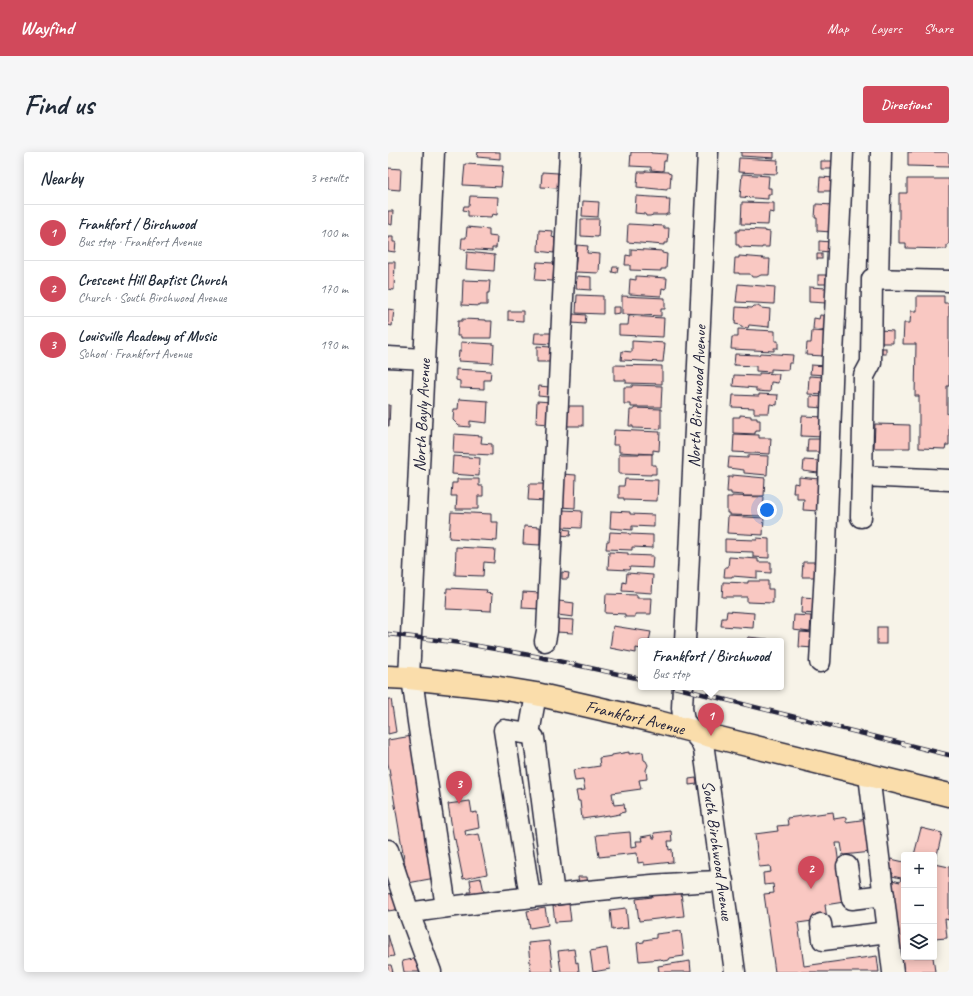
<!DOCTYPE html>
<meta charset="utf-8">
<style>
body{margin:0;font-family:Caveat,sans-serif;background:#f6f6f7;color:#1f2937}
.controls{position:absolute;right:12px;bottom:12px;display:grid;overflow:hidden;border-radius:4px;box-shadow:0 2px 10px #0003}
.controls button{width:36px;height:36px;display:grid;place-items:center;padding:0;border:0;border-bottom:1px solid #e0e1e3;background:#fff;color:#1f2937;font:20px sans-serif}
.you{position:absolute;left:379px;top:358px;width:14px;height:14px;margin:-10px;border:3px solid #fff;border-radius:50%;background:#1a73e8;box-shadow:0 0 0 6px #1a73e833}
.badge{display:grid;place-items:center;width:26px;height:26px;border-radius:50%;background:#d1495b;color:#fff;font-size:13px;font-weight:700}
.pin{position:absolute;translate:-50% -33px;filter:drop-shadow(0 1px 2px #0008)}
.pin::after{content:'';position:absolute;top:21px;width:14px;height:12px;background:inherit;clip-path:polygon(0 0,100% 0,50% 100%)}
.popup{position:absolute;left:250px;top:486px;width:146px;height:52px;box-sizing:border-box;display:grid;place-content:center;border-radius:4px;background:#fff;filter:drop-shadow(0 1px 3px #0005);font-size:13px;white-space:nowrap;color:#747a83}
.popup b{font-size:15px;color:#1f2937}
.popup::after{content:'';position:absolute;left:50%;top:100%;margin-left:-8px;border:8px solid transparent;border-top-color:#fff}
.list{margin:0;padding:0;list-style:none}
h2{display:flex;justify-content:space-between;align-items:center;height:52px;margin:0;padding:0 16px;font-size:17px}
h2 small{font-size:13px;font-weight:400;color:#747a83}
.list li{display:grid;grid-template-columns:26px 1fr auto;gap:12px;align-items:center;box-sizing:border-box;height:56px;padding:0 16px;border-top:1px solid #e0e1e3}
.list b{display:block;font-size:15px;white-space:nowrap}
.list p{margin:0;font-size:13px;white-space:nowrap;color:#747a83}
.list em{font-size:13px;font-style:normal;color:#747a83}
.icon{flex:none;width:22px;height:22px;fill:none;stroke:currentColor;stroke-width:2;stroke-linecap:round;stroke-linejoin:round}
.map{position:relative;flex:none;width:561px;height:820px;overflow:hidden;border-radius:4px}
header{display:flex;align-items:center;gap:24px;box-sizing:border-box;height:56px;padding:0 20px;background:#d1495b;color:#fff}
header strong{font-size:19px}
nav{display:flex;gap:22px;margin-inline-start:auto;font-size:14px}
.intro{display:flex;align-items:center;justify-content:space-between;box-sizing:border-box;height:96px;padding:0 24px}
h1{margin:0;font-size:28px}
.button{padding:10px 18px;border-radius:4px;background:#d1495b;color:#fff;font-size:14px;font-weight:700}
main{display:flex;gap:24px;padding:0 24px}
aside{flex:1;background:#fff;border-radius:4px;box-shadow:0 2px 10px #0003}
.map>svg:first-child{display:block}
.building{fill:#f9c8c2;stroke:#22223b}
.lines{fill:none;stroke-linecap:round;stroke-linejoin:round}
.minor-casing{stroke:#22223b;stroke-width:23}
.major-casing{stroke:#22223b;stroke-width:25}
.minor{stroke:#f7f3e8;stroke-width:20}
.major{stroke:#faddab;stroke-width:22}
.rail-casing{stroke:#22223b;stroke-width:4.5}
.rail{stroke:#f7f3e8;stroke-width:3;stroke-dasharray:9;stroke-linecap:butt}
.labels{text-anchor:middle;dominant-baseline:central;stroke-width:3;stroke-linejoin:round;paint-order:stroke}
.street-label{font-size:17px;fill:#22223b;stroke:#f7f3e8}
</style>
<header>
<strong>Wayfind</strong>
<nav><a>Map</a><a>Layers</a><a>Share</a></nav>
</header>
<div class="intro"><h1>Find us</h1><a class="button">Directions</a></div>
<main>
<aside>
<h2>Nearby<small>3 results</small></h2>
<ul class="list">
<li><span class="badge">1</span><div><b>Frankfort / Birchwood</b><p>Bus stop · Frankfort Avenue</p></div><em>100 m</em></li>
<li><span class="badge">2</span><div><b>Crescent Hill Baptist Church</b><p>Church · South Birchwood Avenue</p></div><em>170 m</em></li>
<li><span class="badge">3</span><div><b>Louisville Academy of Music</b><p>School · Frankfort Avenue</p></div><em>190 m</em></li>
</ul>
</aside>
<div class="map">
<svg width="561" height="820" viewBox="0 0 561 820">
<rect width="100%" height="100%" fill="#f7f3e8"/>
<filter id="ink" filterUnits="userSpaceOnUse"><feTurbulence type="fractalNoise" baseFrequency=".025" numOctaves="2"/><feDisplacementMap in="SourceGraphic" scale="8" xChannelSelector="R" yChannelSelector="G"/><feConvolveMatrix kernelMatrix="1 2 1 2 8 2 1 2 1" color-interpolation-filters="sRGB"/></filter>
<g filter="url(#ink)">
<g class="building">
<polygon points="90,0 112,0 112,7 89,5"/>
<polygon points="243,0 263,0 263,1 279,2 278,9 276,9 275,19 263,18 263,15 242,14"/>
<polygon points="353,0 386,0 386,6 353,4"/>
<polygon points="520,0 561,0 561,15 520,14"/>
<polygon points="351,6 390,8 389,22 350,20"/>
<polygon points="433,9 447,9 446,17 433,17"/>
<polygon points="77,12 115,14 113,35 75,33"/>
<polygon points="0,16 13,17 12,38 0,37"/>
<polygon points="257,19 280,20 280,21 283,22 282,36 279,36 279,38 249,35 250,20 257,20"/>
<polygon points="154,20 170,21 169,36 153,35"/>
<polygon points="354,22 381,24 380,36 383,36 383,42 380,42 380,47 352,45"/>
<polygon points="432,25 447,26 446,39 431,39"/>
<polygon points="519,27 561,27 561,92 559,93 559,97 518,96 518,91 511,91 511,41 519,41"/>
<polygon points="82,44 110,45 109,63 104,62 103,65 80,64 80,59 75,58 76,54 81,54"/>
<polygon points="248,44 279,46 278,47 282,47 281,62 278,62 278,63 265,63 262,64 258,64 257,62 247,61"/>
<polygon points="195,49 211,50 210,65 194,64"/>
<polygon points="354,50 386,51 386,61 381,60 380,73 353,72"/>
<polygon points="428,52 446,53 444,80 429,79 429,66 427,66"/>
<polygon points="0,59 5,59 4,73 0,72"/>
<polygon points="193,67 211,67 210,85 193,84"/>
<polygon points="240,72 276,74 276,76 281,76 280,91 276,91 276,93 239,90"/>
<polygon points="79,75 101,77 101,84 109,85 108,96 104,96 104,99 73,97 74,86 78,86"/>
<polygon points="351,77 376,78 376,79 382,80 381,95 374,95 374,96 351,95 351,93 348,93 348,79 351,79"/>
<polygon points="151,78 165,79 164,85 167,86 166,101 150,99"/>
<polygon points="0,85 5,85 5,90 8,90 7,100 0,99"/>
<polygon points="431,89 443,90 442,100 431,99"/>
<polygon points="189,93 200,94 199,101 212,102 211,121 187,120"/>
<polygon points="243,97 274,99 274,101 279,102 278,117 273,117 273,119 242,118 242,113 237,113 238,103 243,104"/>
<polygon points="79,100 107,103 106,119 78,117"/>
<rect x="429" y="102" width="5" height="5"/>
<polygon points="351,104 375,106 374,107 382,107 381,123 373,123 369,125 364,125 362,122 351,122 351,121 346,121 347,106 351,106"/>
<polygon points="0,110 7,110 6,138 0,137"/>
<polygon points="149,110 166,111 165,129 147,128"/>
<polygon points="225,115 230,115 229,121 224,120"/>
<rect x="430" y="123" width="8" height="9"/>
<polygon points="189,124 203,125 203,138 188,137"/>
<polygon points="248,124 279,126 278,137 274,136 273,144 241,142 242,127 248,128"/>
<polygon points="75,128 102,129 101,141 99,141 99,153 92,153 92,154 74,153"/>
<polygon points="350,132 387,135 386,152 348,150"/>
<polygon points="421,135 439,136 438,151 421,150"/>
<polygon points="189,143 215,144 215,162 188,161"/>
<polygon points="234,144 277,146 277,157 273,157 273,164 234,162"/>
<polygon points="529,144 556,144 556,151 561,151 561,234 559,234 559,262 561,262 561,293 558,293 557,297 531,296 531,244 527,244 528,192 515,192 516,171 522,171 523,159 529,159"/>
<polygon points="366,154 370,154 373,156 382,157 381,175 361,173 360,176 353,175 352,173 347,172 348,155 364,156"/>
<polygon points="225,155 232,155 232,161 225,162"/>
<polygon points="0,157 6,158 4,174 0,173"/>
<polygon points="120,159 135,159 135,169 120,168"/>
<polygon points="185,162 198,163 197,172 184,171"/>
<polygon points="432,163 441,164 440,179 425,177 426,166 431,167"/>
<polygon points="241,164 276,166 275,185 231,183 231,173 240,173"/>
<polygon points="74,167 98,168 98,169 104,169 103,186 73,186 73,184 69,184 70,169 74,169"/>
<polygon points="350,177 387,179 387,189 390,189 390,196 386,196 386,199 343,197 344,185 350,185"/>
<polygon points="492,178 505,179 505,191 491,191"/>
<polygon points="424,179 440,180 436,204 418,203 419,191 423,191"/>
<polygon points="147,181 164,181 164,192 146,191"/>
<polygon points="244,189 277,191 275,210 233,208 234,199 244,200"/>
<polygon points="73,190 106,192 105,211 70,209 71,199 73,199"/>
<polygon points="149,194 163,195 163,210 149,210"/>
<rect x="491" y="196" width="7" height="6"/>
<polygon points="372,201 405,203 404,211 401,211 400,218 383,217 383,220 368,219 368,214 346,213 347,202 371,203"/>
<polygon points="226,213 274,214 274,232 238,231 238,228 226,228"/>
<polygon points="423,213 439,214 438,223 422,222"/>
<polygon points="68,217 103,219 102,228 96,228 96,237 72,236 72,229 68,228"/>
<polygon points="371,221 391,222 390,231 383,230 382,240 368,239 368,236 345,234 346,223 371,224"/>
<polygon points="421,224 437,225 437,243 420,242"/>
<polygon points="244,233 274,234 273,255 243,255 243,252 236,252 236,235 244,235"/>
<polygon points="151,234 161,235 160,245 150,244"/>
<polygon points="371,242 390,243 389,253 382,252 381,261 366,261 366,256 344,255 345,243 371,244"/>
<polygon points="422,244 437,245 436,256 422,255"/>
<polygon points="71,247 100,249 99,271 82,269 82,275 71,274 65,268 66,257 70,257"/>
<polygon points="149,249 163,250 162,272 148,271"/>
<polygon points="0,253 2,253 1,274 0,274"/>
<rect x="177" y="254" width="18" height="20"/>
<polygon points="246,256 273,257 273,277 245,276 245,274 241,274 242,258 246,258"/>
<polygon points="352,263 363,264 363,266 369,266 369,268 372,268 372,278 368,278 368,280 367,280 367,282 345,281 345,265 352,265"/>
<polygon points="414,264 437,265 436,285 413,284"/>
<polygon points="487,272 522,273 522,296 486,296"/>
<polygon points="226,278 272,280 271,299 265,298 265,302 231,300 231,293 225,293"/>
<polygon points="66,282 94,284 93,291 104,292 104,303 65,301"/>
<polygon points="346,282 371,283 371,286 383,286 382,302 345,300"/>
<polygon points="420,287 433,287 432,300 419,300"/>
<polygon points="231,302 264,302 264,313 268,313 268,322 263,322 263,323 231,322"/>
<polygon points="360,303 380,304 379,323 356,321 356,318 340,316 341,305 360,306"/>
<polygon points="65,304 92,306 91,324 64,322"/>
<polygon points="416,308 431,309 430,321 415,319"/>
<polygon points="174,322 188,323 187,356 172,355"/>
<polygon points="344,323 377,326 376,344 356,344 355,343 343,342 343,340 339,340 340,325 344,325"/>
<polygon points="411,325 431,327 431,359 415,358 416,347 409,347 409,341 405,341 406,331 411,332"/>
<polygon points="69,327 91,327 91,334 95,334 95,344 90,344 90,357 68,357 69,344 63,344 64,331 69,331"/>
<polygon points="237,327 270,328 269,349 236,348 236,346 231,346 231,334 236,334"/>
<polygon points="141,332 158,332 157,349 140,348"/>
<polygon points="344,344 376,345 375,364 342,363 342,361 339,361 339,345 344,345"/>
<polygon points="175,358 194,359 193,376 174,375"/>
<polygon points="223,359 242,360 242,362 266,363 266,375 244,374 244,378 222,376"/>
<polygon points="63,360 103,362 103,370 110,370 109,389 61,386"/>
<polygon points="340,364 376,366 375,383 339,381"/>
<polygon points="136,374 152,375 152,393 135,392"/>
<polygon points="173,377 183,378 182,384 172,383"/>
<polygon points="222,380 240,381 241,382 265,383 265,396 244,395 244,398 218,397 219,389 221,389"/>
<polygon points="369,386 381,387 381,406 365,405 365,400 337,399 337,387 369,388"/>
<polygon points="68,395 107,397 106,411 96,410 95,424 67,423"/>
<polygon points="221,400 240,401 240,403 265,404 264,416 242,415 241,418 220,417"/>
<polygon points="341,405 370,407 370,410 383,410 383,421 369,420 369,426 344,424 344,425 336,425 337,415 340,415"/>
<polygon points="415,410 429,410 429,425 414,425"/>
<polygon points="174,420 181,421 180,427 174,427"/>
<polygon points="239,421 265,423 264,441 234,439 235,430 238,431"/>
<polygon points="360,429 380,429 380,437 385,437 385,451 359,450 359,445 334,445 335,430 360,431"/>
<polygon points="59,436 99,438 98,441 104,442 103,459 58,457"/>
<polygon points="135,440 153,441 152,457 134,456"/>
<polygon points="218,442 249,443 249,446 264,446 263,462 247,462 247,465 237,465 237,462 217,461"/>
<polygon points="414,445 429,446 428,462 413,461"/>
<polygon points="171,449 186,451 185,465 170,463"/>
<polygon points="339,459 366,461 365,476 333,474 334,466 338,466"/>
<polygon points="406,463 423,464 422,480 405,478"/>
<polygon points="168,467 186,468 185,481 168,480"/>
<polygon points="225,474 263,480 261,489 253,489 253,497 248,496 248,501 222,496"/>
<rect x="489" y="475" width="9" height="17"/>
<polygon points="412,480 427,481 426,496 411,495"/>
<polygon points="360,485 380,487 380,489 359,489"/>
<polygon points="335,486 354,489 334,489"/>
<polygon points="380,535 392,535 392,537"/>
<polygon points="0,547 3,547 8,580 0,582"/>
<polygon points="24,584 47,726 20,731 0,611 0,588"/>
<polygon points="241,600 241,602 255,600 256,608 258,609 260,613 258,618 259,627 251,628 253,637 224,641 226,653 236,652 237,660 232,661 232,662 221,664 221,663 194,667 192,649 190,649 188,639 197,638 195,628 187,629 185,618 212,614 211,606 224,604 224,603"/>
<polygon points="308,626 309,632 301,633 301,627"/>
<polygon points="82,649 84,661 89,660 91,676 77,679 78,684 91,682 99,722 75,727 67,687 66,688 60,652"/>
<polygon points="445,660 446,667 458,665 458,670 480,667 484,700 455,703 453,691 448,691 456,750 437,753 439,767 410,771 416,814 489,804 491,820 387,820 376,742 386,741 385,732 376,733 375,721 383,720 382,714 371,715 367,682 390,679 389,674 400,673 399,666"/>
<polygon points="533,676 554,681 547,712 561,715 561,768 557,767 559,786 546,787 546,703 526,703"/>
<polygon points="283,679 284,689 280,689 281,698 284,697 285,710 256,713 256,710 250,711 249,701 211,705 208,683 242,680 243,695 249,694 248,689 254,689 253,685 264,683 265,686 267,686 266,681"/>
<polygon points="503,707 516,710 516,805 545,805 547,820 512,820 500,727 512,730 513,726 504,724 505,721 499,720"/>
<polygon points="190,725 199,725 200,733 191,733"/>
<polygon points="93,726 97,744 82,747 80,740 83,740 82,735 83,734 82,728"/>
<polygon points="10,740 13,757 0,759 0,742"/>
<polygon points="293,741 296,764 251,769 248,747 264,745 264,743 277,742 277,743"/>
<polygon points="181,752 183,769 167,770 165,754"/>
<polygon points="157,756 160,773 142,776 139,759"/>
<polygon points="238,756 240,776 224,778 222,758"/>
<polygon points="293,779 296,804 282,806 281,808 275,809 273,807 251,809 249,791 256,790 256,788 268,786 268,782"/>
<polygon points="0,783 6,804 0,805"/>
<polygon points="161,789 165,820 143,820 140,791"/>
<polygon points="219,796 222,817 205,820 202,799"/>
<polygon points="186,797 188,811 190,810 191,820 173,820 170,799"/>
<polygon points="31,806 34,820 16,820 14,809"/>
<polygon points="302,809 303,820 271,820 270,814"/>
<polygon points="0,813 3,813 5,820 0,820"/>
</g>
<g class="lines">
<defs>
<g id="minor">
<polyline points="490,128 493,0"/>
<polyline points="0,205 36,207"/>
<polyline points="474,324 476,224 483,211 484,127 561,129"/>
<polyline points="473,365 474,324 561,328"/>
<polyline points="157,489 159,479 182,0"/>
<path id="s1" d="M297,489L320,0"/>
<polyline points="432,510 437,419 445,203 455,0"/>
<path id="s2" d="M21,526L46,0"/>
<polyline points="24,526 30,570 58,755"/>
<path id="s3" d="M295,535L294,556L296,569L313,590L316,598L347,820"/>
<polyline points="141,582 146,586 166,743"/>
<polyline points="481,623 505,820"/>
<polyline points="0,698 21,761"/>
<polyline points="459,714 464,747 496,743"/>
<polyline points="142,745 116,578 141,582 148,542"/>
<polyline points="433,772 435,788 500,780"/>
<path d="M43,820L21,761C62,754 103,750 144,745C208,738 271,731 335,729"/>
</g>
<g id="major">
<path id="s4" d="M0,525L21,526L111,536L148,542L266,569L323,584L561,643"/>
</g>
</defs>
<use href="#minor" class="minor-casing"/>
<use href="#major" class="major-casing"/>
<use href="#minor" class="minor"/>
<use href="#major" class="major"/>
<defs>
<g id="rail">
<polyline points="0,482 73,491 147,504 253,527"/>
<polyline points="286,535 561,603"/>
</g>
</defs>
<use href="#rail" class="rail-casing"/>
<use href="#rail" class="rail"/>
</g>
</g>
<g class="labels">
<g class="street-label">
<text stroke="none"><textPath href="#s1" startOffset="245">North Birchwood Avenue</textPath></text>
<text stroke="none"><textPath href="#s2" startOffset="263">North Bayly Avenue</textPath></text>
<text stroke="none"><textPath href="#s4" startOffset="251">Frankfort Avenue</textPath></text>
<text stroke="none"><textPath href="#s3" startOffset="171">South Birchwood Avenue</textPath></text>
</g>
</g>
</svg>
<div class="controls">
<button>+</button>
<button>−</button>
<button><svg class="icon" aria-label="layers" viewBox="0 0 24 24"><path d="M12 4l9 5-9 5-9-5zM3 14l9 5 9-5"/></svg></button>
</div>
<div class="you"></div>
<div class="pin badge" style="left:323px;top:584px">1</div>
<div class="popup"><b>Frankfort / Birchwood</b>Bus stop</div>
<div class="pin badge" style="left:423px;top:737px">2</div>
<div class="pin badge" style="left:71px;top:652px">3</div>
</div>
</main>
